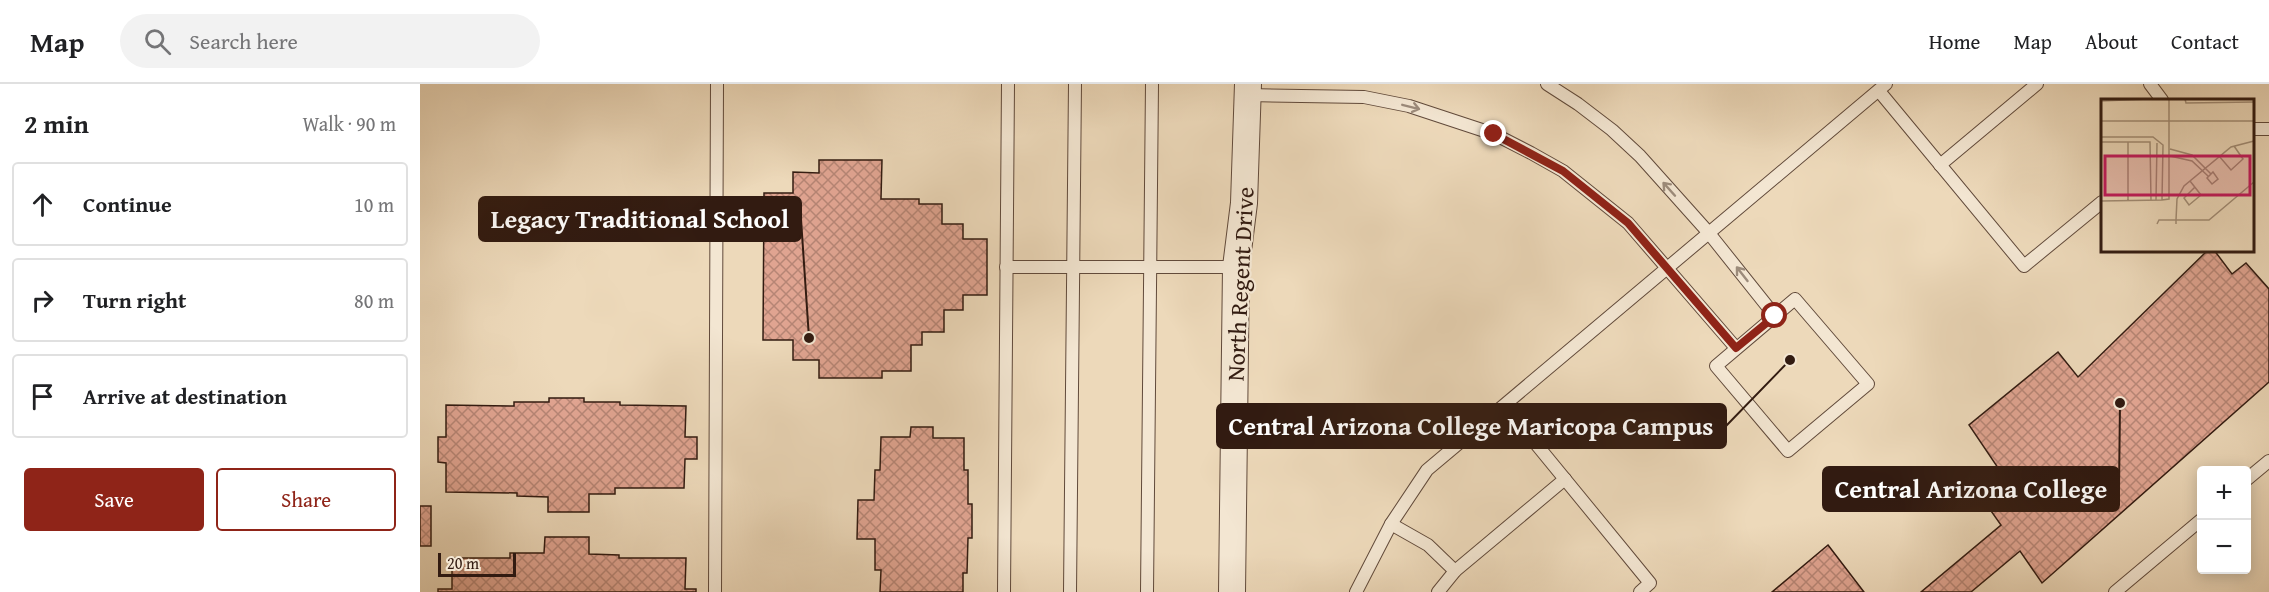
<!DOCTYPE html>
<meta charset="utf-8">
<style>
body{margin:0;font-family:"Gentium Book Plus",serif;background:#f2f2f2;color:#202124}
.controls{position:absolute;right:18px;bottom:18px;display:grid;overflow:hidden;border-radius:6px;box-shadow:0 3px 15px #0003}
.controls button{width:54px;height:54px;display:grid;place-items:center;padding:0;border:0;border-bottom:2px solid #e0e0e0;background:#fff;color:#202124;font:30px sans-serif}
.scale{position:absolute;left:18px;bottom:15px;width:78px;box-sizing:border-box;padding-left:6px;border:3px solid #321b11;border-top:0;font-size:16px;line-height:21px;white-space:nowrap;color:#321b11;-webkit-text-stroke:4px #f3e6d2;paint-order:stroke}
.stop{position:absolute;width:18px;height:18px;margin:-14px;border:4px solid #8f2418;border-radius:50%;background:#fff}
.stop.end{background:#8f2418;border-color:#fff;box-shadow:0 2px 6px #0008}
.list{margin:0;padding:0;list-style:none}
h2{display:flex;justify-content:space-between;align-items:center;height:78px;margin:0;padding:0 24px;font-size:26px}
h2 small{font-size:20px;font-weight:400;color:#757577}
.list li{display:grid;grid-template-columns:39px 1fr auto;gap:18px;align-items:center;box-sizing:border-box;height:84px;margin:0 12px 12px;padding:0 12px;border:2px solid #e0e0e0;border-radius:6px}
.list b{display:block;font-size:22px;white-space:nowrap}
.list em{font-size:20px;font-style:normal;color:#757577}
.actions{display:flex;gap:12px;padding:18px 24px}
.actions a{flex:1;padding:14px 0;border:2px solid #8f2418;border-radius:6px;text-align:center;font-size:21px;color:#8f2418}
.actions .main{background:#8f2418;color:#fff}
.icon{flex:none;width:33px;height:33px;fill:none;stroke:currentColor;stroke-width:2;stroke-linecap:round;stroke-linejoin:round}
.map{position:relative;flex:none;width:1849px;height:508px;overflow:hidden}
header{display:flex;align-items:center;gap:36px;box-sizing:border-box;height:84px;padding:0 30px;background:#fff;border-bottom:2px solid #e0e0e0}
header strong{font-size:28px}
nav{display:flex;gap:33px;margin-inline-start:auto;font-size:21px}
.search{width:420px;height:54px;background:#f2f2f2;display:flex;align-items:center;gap:15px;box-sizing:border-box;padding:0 21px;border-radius:33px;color:#757577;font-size:22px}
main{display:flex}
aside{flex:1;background:#fff}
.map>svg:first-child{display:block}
.building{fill:url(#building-cross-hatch);stroke:#321b11;stroke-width:1.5}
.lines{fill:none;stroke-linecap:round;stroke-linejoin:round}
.service-casing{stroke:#614a3b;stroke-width:14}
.minor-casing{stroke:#614a3b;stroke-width:28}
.service{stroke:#f3e6d2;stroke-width:12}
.minor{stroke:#f3e6d2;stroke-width:26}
.oneway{stroke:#9c8b7b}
.route{stroke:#8f2418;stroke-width:8}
.labels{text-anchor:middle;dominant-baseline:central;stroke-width:4.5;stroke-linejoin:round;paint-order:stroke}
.street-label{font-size:24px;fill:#321b11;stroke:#f3e6d2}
.inset-road{fill:none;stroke:#a28d76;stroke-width:1.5}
.view{fill:#c2185b;fill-opacity:0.15;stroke:#c2185b;stroke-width:3}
.inset-edge{fill:none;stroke:#321b11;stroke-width:3}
.leader{fill:none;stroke:#321b11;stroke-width:2}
.callout-dot{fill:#321b11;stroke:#f3e6d2;stroke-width:2}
.callout{fill:#321b11;stroke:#321b11;stroke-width:2}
.callout-label{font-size:26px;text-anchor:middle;font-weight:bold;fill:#fff}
</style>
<header>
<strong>Map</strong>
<div class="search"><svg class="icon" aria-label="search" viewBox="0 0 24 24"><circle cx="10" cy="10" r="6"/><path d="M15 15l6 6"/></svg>Search here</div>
<nav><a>Home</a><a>Map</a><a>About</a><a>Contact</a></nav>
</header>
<main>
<aside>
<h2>2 min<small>Walk · 90 m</small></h2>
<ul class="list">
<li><svg class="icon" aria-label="ahead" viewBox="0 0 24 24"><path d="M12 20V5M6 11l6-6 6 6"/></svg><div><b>Continue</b></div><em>10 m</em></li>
<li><svg class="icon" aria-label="right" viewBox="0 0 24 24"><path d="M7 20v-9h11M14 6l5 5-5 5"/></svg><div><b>Turn right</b></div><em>80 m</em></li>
<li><svg class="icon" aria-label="arrive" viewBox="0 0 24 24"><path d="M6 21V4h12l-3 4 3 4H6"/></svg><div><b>Arrive at destination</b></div></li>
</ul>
<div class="actions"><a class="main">Save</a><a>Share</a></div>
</aside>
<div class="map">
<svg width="1849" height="508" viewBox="0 0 1849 508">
<defs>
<pattern id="building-cross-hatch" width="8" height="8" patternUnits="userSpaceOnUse" patternTransform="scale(1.5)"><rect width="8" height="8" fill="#e0a491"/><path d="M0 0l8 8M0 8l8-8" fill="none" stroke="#b68575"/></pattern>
</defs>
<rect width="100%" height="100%" fill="#edd9ba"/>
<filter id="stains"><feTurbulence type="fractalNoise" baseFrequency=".00333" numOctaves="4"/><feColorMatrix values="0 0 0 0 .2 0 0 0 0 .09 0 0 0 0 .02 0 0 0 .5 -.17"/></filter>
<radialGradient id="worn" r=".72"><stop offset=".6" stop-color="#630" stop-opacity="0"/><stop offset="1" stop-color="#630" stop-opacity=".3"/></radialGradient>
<g class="building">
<polygon points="399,76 462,76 461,115 499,115 499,120 522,120 522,140 543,140 543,155 567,155 567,211 543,211 543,226 524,226 524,248 502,248 502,261 491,261 491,287 462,287 462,294 399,294 399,276 373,276 373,256 343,256 344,109 373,109 373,88 399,89"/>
<polygon points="1788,166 1794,166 1812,190 1826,179 1849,205 1849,298 1622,499 1600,467 1551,508 1501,508 1581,441 1569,424 1593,406 1549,341 1638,268 1658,293"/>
<polygon points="129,314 164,314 164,318 200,318 200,321 266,322 265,353 277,353 277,375 265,375 264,404 195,404 195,410 169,410 169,428 128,428 128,413 97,412 97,409 26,408 26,379 18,378 18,353 26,353 26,321 94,322 94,318 129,318"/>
<polygon points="491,343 513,343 513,354 544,354 544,386 548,386 548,420 552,420 552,454 548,454 547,489 543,489 543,508 460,508 461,486 455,486 455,455 437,455 438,416 454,416 455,386 460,386 461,353 490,353"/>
<rect x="0" y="422" width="11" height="40"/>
<polygon points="125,453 169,453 169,470 199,471 199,474 266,474 265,505 276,505 276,508 18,508 18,505 32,505 32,474 90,474 90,469 124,469"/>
<polygon points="1408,461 1444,508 1352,508"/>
</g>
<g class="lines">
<defs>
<g id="service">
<polyline points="1127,0 1158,20 1192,46 1220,72 1288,148 1355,232"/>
<polyline points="1730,0 1742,16"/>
<polyline points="1459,7 1604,182 1682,118"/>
<polyline points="828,11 944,13 989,22 1074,50 1111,69 1143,87 1208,139 1316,264"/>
<polyline points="1832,45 1849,45"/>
<polyline points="1520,81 1617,0"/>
<polyline points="586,183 816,183"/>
<polygon points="1375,215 1448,300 1368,367 1296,282"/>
<polyline points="1085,322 1230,499 1220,508"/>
<polyline points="1826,396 1849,377"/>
<polyline points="971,440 1008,461 1035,487"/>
<polyline points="295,508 297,0"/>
<polyline points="584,508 588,0"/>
<polyline points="650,508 655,0"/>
<polyline points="727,508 732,0"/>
<polyline points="936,508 971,440 1007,386 1466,0"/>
<polyline points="1018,508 1035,487 1145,395"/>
<polyline points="1695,508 1782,435"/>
</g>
<polyline id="minor" points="812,508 816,183 824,119 828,0"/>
</defs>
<use href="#service" class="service-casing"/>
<use href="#minor" class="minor-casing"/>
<use href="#service" class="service"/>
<use href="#minor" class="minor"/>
</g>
<defs><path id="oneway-shaft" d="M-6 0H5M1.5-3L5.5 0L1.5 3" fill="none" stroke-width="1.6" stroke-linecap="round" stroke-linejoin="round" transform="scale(1.5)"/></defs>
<g class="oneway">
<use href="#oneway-shaft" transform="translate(991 23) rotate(14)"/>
<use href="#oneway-shaft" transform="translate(1249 105) rotate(-132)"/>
<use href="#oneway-shaft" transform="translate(1322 190) rotate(-128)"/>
</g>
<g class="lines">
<polyline class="route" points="1074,50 1143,87 1208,139 1316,264 1355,232"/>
</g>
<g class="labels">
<g class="street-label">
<text transform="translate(820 200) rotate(-87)">North Regent Drive</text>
</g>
</g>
<g transform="translate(1681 15)">
<rect width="153" height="153" fill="#edd9ba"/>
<path class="inset-road" d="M84,0L85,4L153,3M0,2L48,0M0,22H153M0,38H52L62,46L61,101L0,102M0,43H49L50,101M69,50L91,56L110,75M69,57L91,62L107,77M118,57L130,71L142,60L133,47M112,73L117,80L111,85L106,79ZM89,82L100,96L88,106L83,99L94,88M55,101L56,44M61,101L68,100V0M27,102V43M56,125L58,121H75L76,100L83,87L130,48L153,42M75,125V121H108L153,83"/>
<path class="view" d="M4,57H149V96H4Z"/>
<rect width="153" height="153" class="inset-edge"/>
</g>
<path class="leader" d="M389 254L381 135M1370 276L1306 342M1700 319L1699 405"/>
<g class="callout-dot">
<circle cx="389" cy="254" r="6"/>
<circle cx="1370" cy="276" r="6"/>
<circle cx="1700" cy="319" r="6"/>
</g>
<g class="callout">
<rect x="59" y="113" width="322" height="44" rx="6"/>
<rect x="797" y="320" width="509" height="44" rx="6"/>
<rect x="1403" y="383" width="296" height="44" rx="6"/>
</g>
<g class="callout-label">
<text x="220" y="144">Legacy Traditional School</text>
<text x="1051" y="351">Central Arizona College Maricopa Campus</text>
<text x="1551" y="414">Central Arizona College</text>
</g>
<rect width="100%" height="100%" filter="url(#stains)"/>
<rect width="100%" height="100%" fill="url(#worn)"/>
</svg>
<div class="controls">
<button>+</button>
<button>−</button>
</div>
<div class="scale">20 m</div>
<div class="stop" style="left:1355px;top:232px"></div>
<div class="stop end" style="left:1074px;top:50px"></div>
</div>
</main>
